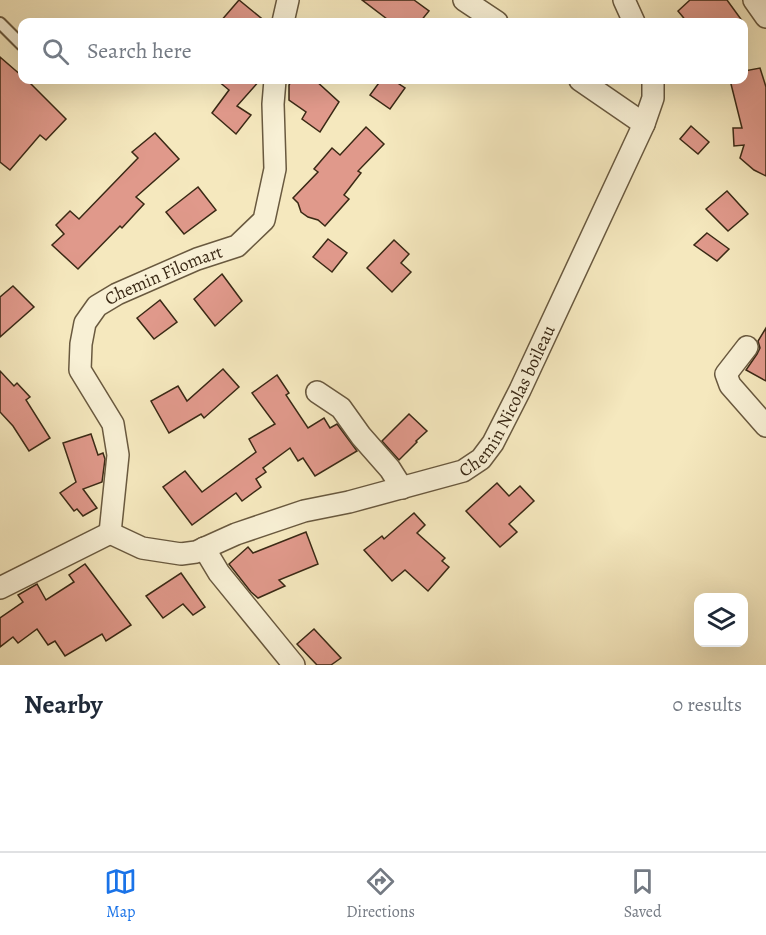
<!DOCTYPE html>
<style>
body{margin:0;font-family:Alegreya,serif;background:#f6f6f7;color:#1f2937}
.controls{position:absolute;right:18px;bottom:18px;display:grid;overflow:hidden;border-radius:12px;box-shadow:0 6px 24px #0002}
.controls button{width:54px;height:54px;display:grid;place-items:center;padding:0;border:0;border-bottom:2px solid #e0e1e3;background:#fff;color:#1f2937;font:30px sans-serif}
.list{margin:0;padding:0;list-style:none}
h2{display:flex;justify-content:space-between;align-items:center;height:78px;margin:0;padding:0 24px;font-size:26px}
h2 small{font-size:20px;font-weight:400;color:#747a83}
.icon{flex:none;width:33px;height:33px;fill:none;stroke:currentColor;stroke-width:2;stroke-linecap:round;stroke-linejoin:round}
.map{position:relative;flex:none;width:766px;height:665px;overflow:hidden}
.search{position:absolute;background:#fff;box-shadow:0 6px 24px #0002;left:18px;right:18px;top:18px;height:66px;display:flex;align-items:center;gap:15px;box-sizing:border-box;padding:0 21px;border-radius:12px;color:#747a83;font-size:22px}
.sheet{height:186px;background:#fff}
nav{display:flex;justify-content:space-around;align-items:center;box-sizing:border-box;height:84px;border-top:2px solid #e0e1e3;background:#fff;font-size:16px;color:#747a83}
nav a{display:grid;justify-items:center;gap:3px}
nav .on{color:#1a73e8}
.map>svg:first-child{display:block}
.building{fill:#e0998b;stroke:#3a2915;stroke-width:1.5}
.lines{fill:none;stroke-linecap:round;stroke-linejoin:round}
.lane-casing{stroke:#69593f;stroke-width:14}
.street-casing{stroke:#69593f;stroke-width:24}
.lane{stroke:#f8f0d5;stroke-width:10}
.street{stroke:#f8f0d5;stroke-width:21}
.labels{text-anchor:middle;dominant-baseline:central;stroke-width:6;stroke-linejoin:round;paint-order:stroke}
.street-label{font-size:18px;fill:#3a2915;stroke:#f8f0d5}
</style>
<div class="map">
<svg width="766" height="665" viewBox="0 0 766 665">
<rect width="100%" height="100%" fill="#f5e8be"/>
<filter id="stains"><feTurbulence type="fractalNoise" baseFrequency=".00333" numOctaves="4"/><feColorMatrix values="0 0 0 0 .2 0 0 0 0 .09 0 0 0 0 .02 0 0 0 .5 -.17"/></filter>
<radialGradient id="worn" r=".72"><stop offset=".6" stop-color="#630" stop-opacity="0"/><stop offset="1" stop-color="#630" stop-opacity=".3"/></radialGradient>
<g class="building">
<polygon points="239,0 266,22 220,22"/>
<polygon points="362,0 414,0 429,11 420,22 391,22"/>
<polygon points="690,0 727,0 743,22 687,22 678,11"/>
<polygon points="0,57 22,76 22,80 27,80 66,119 46,140 40,135 10,170 0,162"/>
<polygon points="760,68 766,87 766,176 754,170 740,158 744,145 734,146 733,128 742,128 730,80 744,80 744,71"/>
<polygon points="217,80 260,80 237,106 251,115 236,134 212,113 229,90"/>
<polygon points="292,80 315,80 339,102 320,132 302,119 306,112 289,100 289,85"/>
<polygon points="381,80 393,80 405,88 390,109 370,95"/>
<polygon points="691,126 709,142 698,154 680,139"/>
<polygon points="366,127 384,144 358,171 361,173 344,195 349,199 325,226 318,220 308,217 301,212 298,203 293,198 318,172 314,169 332,148 340,155"/>
<polygon points="155,133 179,159 136,197 144,204 122,228 120,226 78,269 52,245 64,234 56,225 70,211 79,219 138,158 132,152"/>
<polygon points="198,187 216,210 184,234 166,212"/>
<polygon points="727,191 748,214 728,231 706,209"/>
<polygon points="707,233 729,249 717,261 694,245"/>
<polygon points="328,239 347,253 332,272 313,257"/>
<polygon points="394,240 409,254 401,263 411,272 392,292 367,268"/>
<polygon points="222,274 242,301 215,326 194,299"/>
<polygon points="13,286 34,307 0,337 0,297"/>
<polygon points="160,300 177,322 154,339 137,318"/>
<polygon points="766,328 766,381 746,370 757,354 760,348 758,341"/>
<polygon points="223,369 239,387 204,418 201,414 169,433 151,401 178,386 187,401"/>
<polygon points="0,371 14,386 17,383 30,397 26,400 50,438 29,451 13,426 0,412"/>
<polygon points="277,375 289,393 286,395 308,428 324,418 330,428 337,424 357,451 315,476 303,458 298,461 290,448 263,468 266,472 256,479 261,487 242,501 236,493 192,525 163,487 185,471 202,492 256,452 249,439 275,424 252,393"/>
<polygon points="409,414 427,431 416,441 417,442 399,460 382,441"/>
<polygon points="91,434 98,455 103,453 105,459 102,482 83,489 97,508 83,516 77,509 74,511 60,493 76,482 63,443"/>
<polygon points="497,483 509,496 520,486 534,501 509,524 517,532 500,547 466,511"/>
<polygon points="414,513 425,525 417,533 445,558 442,561 449,567 428,591 405,570 392,581 364,550 382,536 384,539"/>
<polygon points="306,532 318,564 279,580 285,586 258,598 251,592 229,564 248,547 253,553"/>
<polygon points="85,564 131,625 106,641 102,634 65,656 55,641 48,645 37,629 18,643 13,637 0,647 0,618 23,602 18,595 37,584 46,600 74,582 69,575"/>
<polygon points="181,573 205,607 193,615 183,604 163,618 146,596"/>
<polygon points="314,629 341,658 331,665 317,665 297,644"/>
</g>
<g class="lines">
<defs>
<polyline id="lane" points="0,23 22,45"/>
<g id="street">
<polyline points="464,0 497,22"/>
<polyline points="624,0 634,22"/>
<polyline points="754,0 766,17"/>
<polyline points="283,22 288,0"/>
<polyline points="580,80 644,124"/>
<polyline points="747,347 726,374 730,385 766,426"/>
<polyline points="317,392 341,408 361,436 390,469 402,488"/>
<path id="s1" d="M110,533L142,548L181,554L196,552L236,534L304,511L349,502L463,471L481,459L493,443L520,390L644,124L653,98V80"/>
<path id="s2" d="M110,533L118,455L113,424L80,370L81,344L85,323L97,306L117,294L197,259L237,246L264,220L275,169L273,104L275,80"/>
<polyline points="204,548 219,573 294,665"/>
<polyline points="0,588 110,533"/>
</g>
</defs>
<use href="#lane" class="lane-casing"/>
<use href="#street" class="street-casing"/>
<use href="#lane" class="lane"/>
<use href="#street" class="street"/>
</g>
<g class="labels">
<g class="street-label">
<text stroke="none"><textPath href="#s2" startOffset="315">Chemin Filomart</textPath></text>
<text stroke="none"><textPath href="#s1" startOffset="454">Chemin Nicolas boileau</textPath></text>
</g>
</g>
<rect width="100%" height="100%" filter="url(#stains)"/>
<rect width="100%" height="100%" fill="url(#worn)"/>
</svg>
<div class="controls">
<button><svg class="icon" aria-label="layers" viewBox="0 0 24 24"><path d="M12 4l9 5-9 5-9-5zM3 14l9 5 9-5"/></svg></button>
</div>
<div class="search"><svg class="icon" aria-label="search" viewBox="0 0 24 24"><circle cx="10" cy="10" r="6"/><path d="M15 15l6 6"/></svg>Search here</div>
</div>
<section class="sheet">
<h2>Nearby<small>0 results</small></h2>
<ul class="list">
</ul>
</section>
<nav>
<a class="on"><svg class="icon" aria-label="map" viewBox="0 0 24 24"><path d="M3 6l6-2 6 2 6-2v14l-6 2-6-2-6 2zM9 4v14M15 6v14"/></svg>Map</a>
<a><svg class="icon" aria-label="directions" viewBox="0 0 24 24"><path d="M12 3l9 9-9 9-9-9zM9 14v-3h6M13 9l2 2-2 2"/></svg>Directions</a>
<a><svg class="icon" aria-label="saved" viewBox="0 0 24 24"><path d="M7 4h10v16l-5-4-5 4z"/></svg>Saved</a>
</nav>
